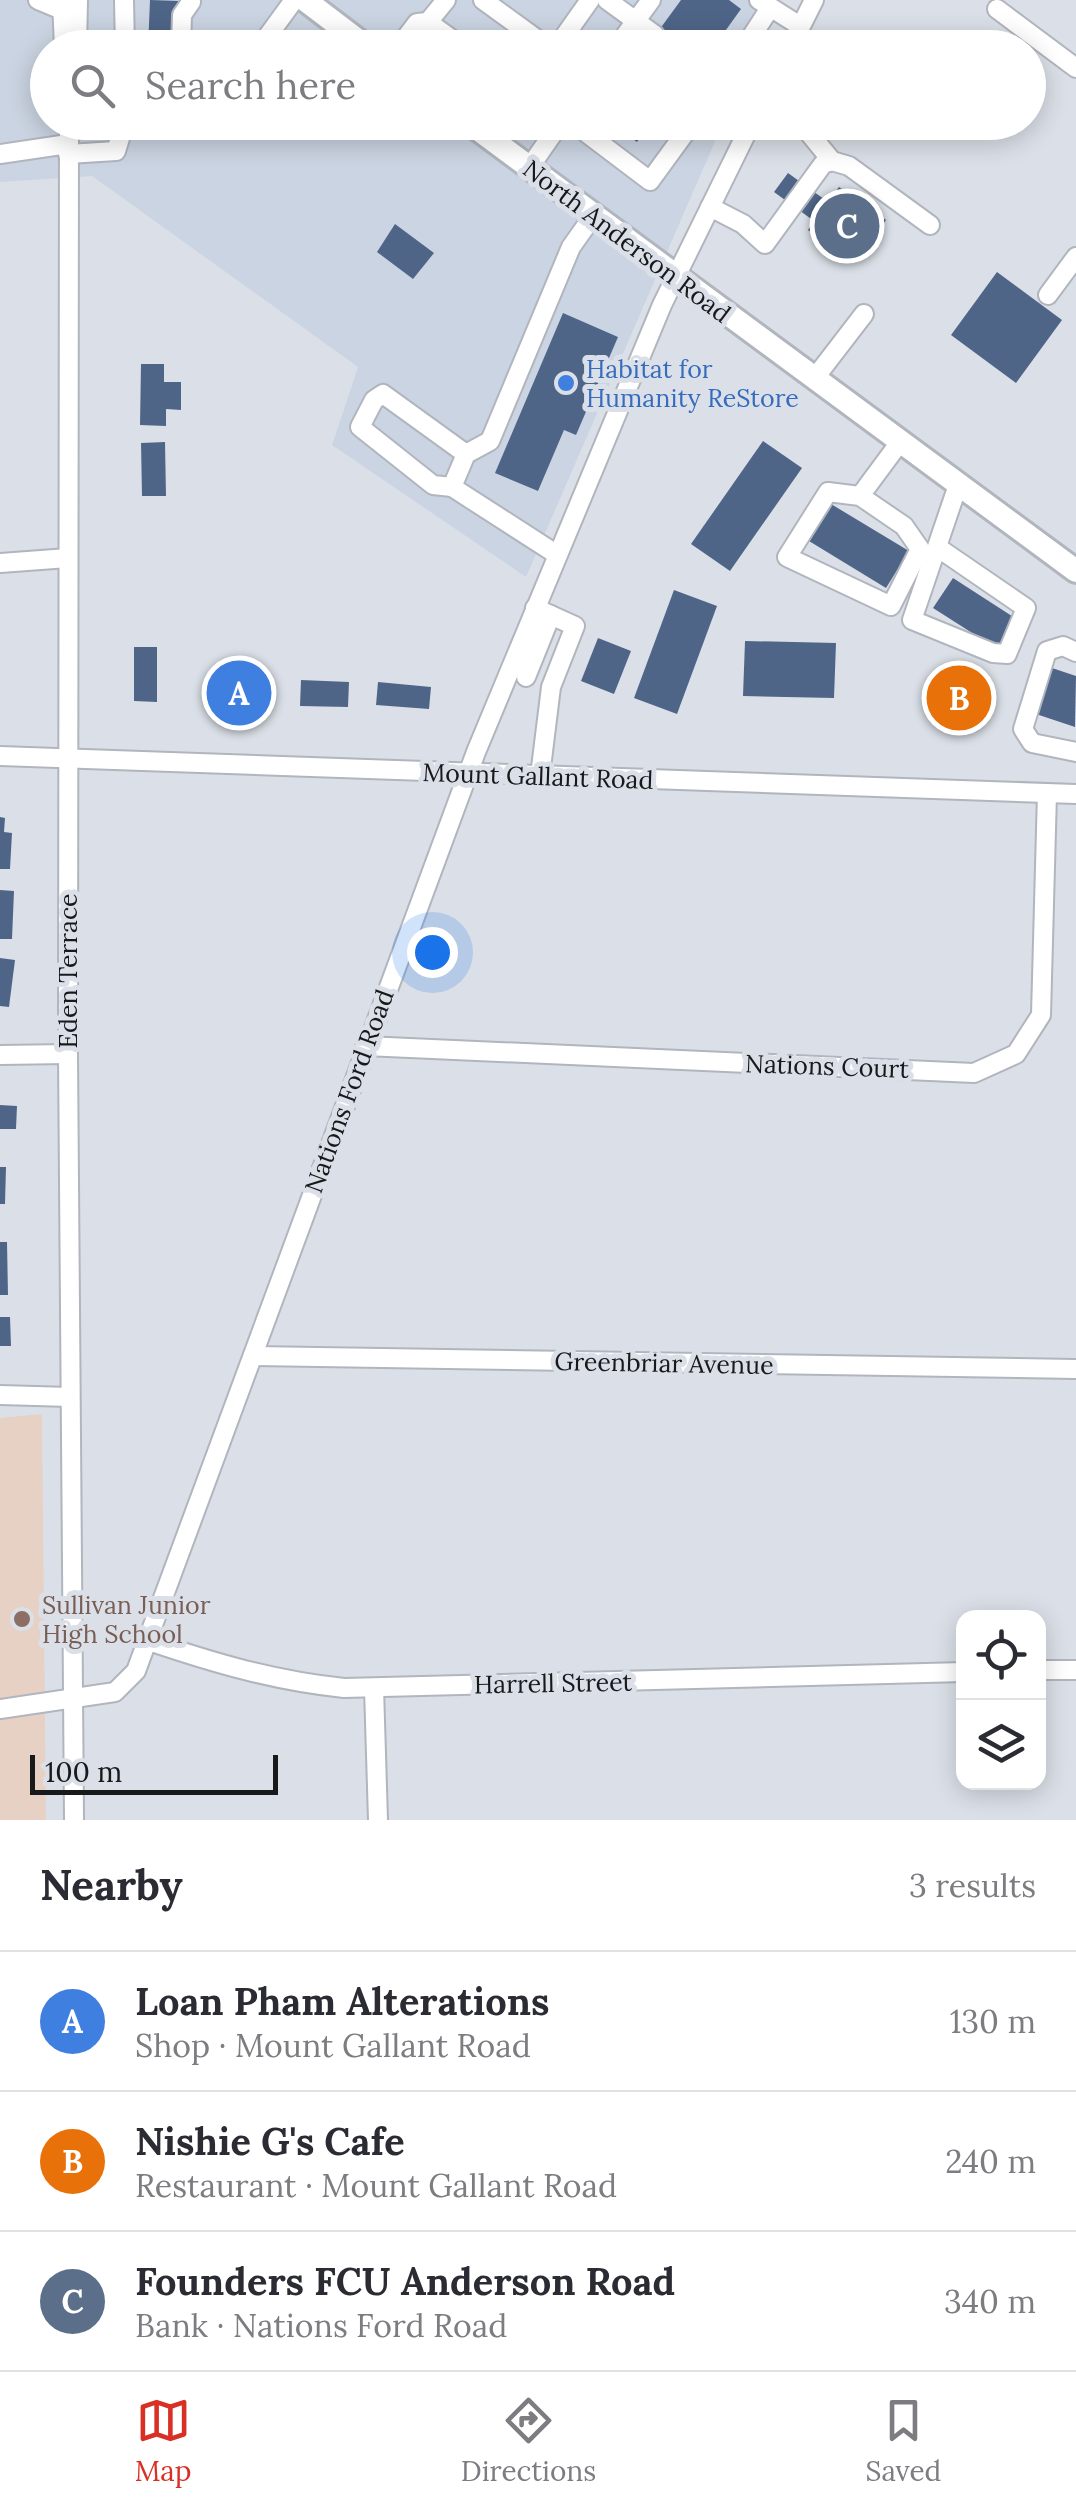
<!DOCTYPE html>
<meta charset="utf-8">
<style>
body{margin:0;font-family:Lora,serif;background:#f2f2f3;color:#2b2b33}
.controls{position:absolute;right:30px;bottom:30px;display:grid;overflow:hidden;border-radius:20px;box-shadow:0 5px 25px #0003}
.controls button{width:90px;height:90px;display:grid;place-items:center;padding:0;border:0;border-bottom:2px solid #e1e1e2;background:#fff;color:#2b2b33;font:50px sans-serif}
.scale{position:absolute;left:30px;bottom:25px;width:248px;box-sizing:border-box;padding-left:10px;border:5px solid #17191b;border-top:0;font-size:28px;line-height:35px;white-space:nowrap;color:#17191b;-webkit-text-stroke:8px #dbe0e8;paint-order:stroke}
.you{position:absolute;left:432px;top:952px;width:35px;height:35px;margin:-25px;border:8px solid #fff;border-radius:50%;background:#1a73e8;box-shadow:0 0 0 15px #1a73e833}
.badge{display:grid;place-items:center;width:65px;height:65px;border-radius:50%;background:#d93025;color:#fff;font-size:32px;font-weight:700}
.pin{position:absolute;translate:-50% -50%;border:5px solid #fff;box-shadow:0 2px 10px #0006}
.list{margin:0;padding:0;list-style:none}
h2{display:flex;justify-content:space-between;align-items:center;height:130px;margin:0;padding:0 40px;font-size:42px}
h2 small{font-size:32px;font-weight:400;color:#7c7c81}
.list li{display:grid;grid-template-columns:65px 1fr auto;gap:30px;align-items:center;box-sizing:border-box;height:140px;padding:0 40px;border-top:2px solid #e1e1e2}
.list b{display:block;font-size:38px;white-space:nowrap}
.list p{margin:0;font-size:32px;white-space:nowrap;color:#7c7c81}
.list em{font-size:32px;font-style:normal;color:#7c7c81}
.icon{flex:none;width:55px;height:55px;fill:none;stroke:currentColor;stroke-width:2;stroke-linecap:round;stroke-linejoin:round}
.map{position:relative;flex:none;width:1076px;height:1820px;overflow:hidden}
.search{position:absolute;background:#fff;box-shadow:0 5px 25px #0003;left:30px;right:30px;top:30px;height:110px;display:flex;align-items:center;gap:25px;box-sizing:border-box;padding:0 35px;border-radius:55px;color:#7c7c81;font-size:38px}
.sheet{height:550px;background:#fff}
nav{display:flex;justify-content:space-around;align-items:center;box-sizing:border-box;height:140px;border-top:2px solid #e1e1e2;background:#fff;font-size:28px;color:#7c7c81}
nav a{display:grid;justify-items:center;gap:5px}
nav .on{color:#d93025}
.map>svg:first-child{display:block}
.built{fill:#cbd4e2}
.education{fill:#e7d1c5}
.building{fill:#4f6588}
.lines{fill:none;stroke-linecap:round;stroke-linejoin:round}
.minor-tunnel{stroke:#b4b8bf;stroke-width:18;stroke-dasharray:18 9;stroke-linecap:butt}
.minor-casing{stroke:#b1b5bd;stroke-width:22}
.major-casing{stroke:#b1b5bd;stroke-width:28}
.minor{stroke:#fff;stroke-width:18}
.major{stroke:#fff;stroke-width:22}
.shop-dot{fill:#3f7fe0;stroke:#dbe0e8;stroke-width:4}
.education-dot{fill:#8d6e63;stroke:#dbe0e8;stroke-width:4}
.labels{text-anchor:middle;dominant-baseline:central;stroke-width:10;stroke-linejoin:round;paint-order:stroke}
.street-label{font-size:25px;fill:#17191b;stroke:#dbe0e8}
.shop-label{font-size:25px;fill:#366cbe;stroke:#dbe0e8;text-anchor:start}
.education-label{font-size:25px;fill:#785e54;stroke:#dbe0e8;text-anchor:start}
</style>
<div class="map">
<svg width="1076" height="1820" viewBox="0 0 1076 1820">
<rect width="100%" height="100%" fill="#dbe0e8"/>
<polygon class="built" points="0,0 778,0 757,47 48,48 48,122 723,123 526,577 332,445 358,367 92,176 0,182"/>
<polygon class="education" points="42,1414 46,1820 0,1820 0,1418"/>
<g class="building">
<polygon points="150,0 179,1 177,48 148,48"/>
<polygon points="681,0 729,0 741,9 713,48 646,48"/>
<polygon points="609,122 650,122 637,142"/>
<polygon points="788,173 828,202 839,187 886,220 855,263 808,230 814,221 774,192"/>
<polygon points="395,224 434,253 413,279 377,252"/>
<polygon points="997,272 1062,320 1016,383 951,335"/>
<polygon points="563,313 618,337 576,435 564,430 538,491 495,473"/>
<polygon points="141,364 164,364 164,382 181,382 181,410 166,409 166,426 140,425"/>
<polygon points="763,441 802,468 730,571 691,544"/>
<polygon points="165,442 166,496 142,496 141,443"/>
<polygon points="831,504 909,551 886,588 809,541"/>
<polygon points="953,578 1021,622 1002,652 933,608"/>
<polygon points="674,590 717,606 677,714 634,698"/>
<polygon points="598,638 631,651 614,694 581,681"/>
<polygon points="745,641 836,643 834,698 743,696"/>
<polygon points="134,647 157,647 157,702 134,701"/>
<polygon points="1052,668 1076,676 1075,727 1036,714"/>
<polygon points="941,670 990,688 976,726 927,708"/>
<polygon points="218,679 268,681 266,706 217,703"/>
<polygon points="301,680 349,682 348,707 300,706"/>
<polygon points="378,682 431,687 429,709 376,705"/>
<polygon points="0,817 5,818 4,832 12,833 10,869 0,869"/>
<polygon points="0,890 14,891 12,939 0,939"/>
<polygon points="0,958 15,960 9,1007 0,1006"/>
<polygon points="0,1105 17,1106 16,1129 0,1129"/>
<polygon points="0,1167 6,1167 5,1204 0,1204"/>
<polygon points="0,1242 7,1242 8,1295 0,1295"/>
<polygon points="0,1317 10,1317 11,1346 0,1346"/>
</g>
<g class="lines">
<polyline class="minor-tunnel" points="655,35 672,48"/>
<defs>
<g id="minor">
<polyline points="38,0 62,10"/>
<polyline points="62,0 64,48"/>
<polyline points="124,0 125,48"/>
<polyline points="446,0 428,22 464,48"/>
<polyline points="483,0 549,48"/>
<polyline points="607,0 655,35"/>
<polyline points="759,0 800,26"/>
<polyline points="997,9 1076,68"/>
<polyline points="77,48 78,0"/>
<polyline points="181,48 182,15 191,2"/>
<polyline points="259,48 294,0"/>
<polyline points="398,48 417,23 428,22"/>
<polyline points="556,48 590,0"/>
<polyline points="616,48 651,0"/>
<polyline points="744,48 770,8"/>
<polyline points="790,48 814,0"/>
<polyline points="69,122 68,1054 74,1820"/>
<polyline points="572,122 650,181 693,122"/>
<polyline points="800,122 832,161 849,166 930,225"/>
<polyline points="0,154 68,144"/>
<polyline points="68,154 116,151 125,122"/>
<polyline points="529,168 561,122"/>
<polyline points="710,207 743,224 765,244 823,164 832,161"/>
<polyline points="1048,295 1076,257"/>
<polyline points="814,379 864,314"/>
<polyline points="452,487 433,485 360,427 374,400 383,394 466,454"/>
<polyline points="860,496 904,526 920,549 891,606 787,557 828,492 860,496 900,442"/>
<polyline points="937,547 1026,608 1007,654 993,653 912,620 958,485"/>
<polyline points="556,554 452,487 466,454 490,441 571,247 593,216"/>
<polyline points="0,563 68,558"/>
<polyline points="535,608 575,626 551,687 540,776"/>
<polyline points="1076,652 1063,646 1047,651 1023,729 1032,743 1076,752"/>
<polyline points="526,677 551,615"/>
<polyline points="0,756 1076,794"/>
<polyline points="365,1046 974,1073 1016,1054 1041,1015 1047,793"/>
<polyline points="0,1055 68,1054"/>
<polyline points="253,1356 1076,1369"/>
<polyline points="0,1395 70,1397"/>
<path d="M149,1641C214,1663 275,1681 344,1688L964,1672"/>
<polyline points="1038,1670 1076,1670"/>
<polyline points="374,1688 378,1820"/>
<polyline points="0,1709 115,1692 136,1671 476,752 662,305 752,122"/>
</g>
<g id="major">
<polyline points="305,0 368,48"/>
<polyline points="468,122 1076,571"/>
</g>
</defs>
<use href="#minor" class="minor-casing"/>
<use href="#major" class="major-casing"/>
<use href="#minor" class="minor"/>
<use href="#major" class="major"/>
</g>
<circle class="shop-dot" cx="566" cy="383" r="10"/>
<circle class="education-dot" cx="22" cy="1619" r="10"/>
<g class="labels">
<g class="street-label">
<text transform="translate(627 241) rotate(37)">North Anderson Road</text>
<text transform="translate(538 776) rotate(2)">Mount Gallant Road</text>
<text transform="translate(68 971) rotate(-90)">Eden Terrace</text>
<text transform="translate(827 1066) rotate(2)">Nations Court</text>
<text transform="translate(349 1091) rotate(-70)">Nations Ford Road</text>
<text transform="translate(664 1363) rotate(1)">Greenbriar Avenue</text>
<text transform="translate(553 1683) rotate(-1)">Harrell Street</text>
</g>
<g class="shop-label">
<text x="586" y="369">Habitat for<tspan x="586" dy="29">Humanity ReStore</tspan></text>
</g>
<g class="education-label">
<text x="42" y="1605">Sullivan Junior<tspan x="42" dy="29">High School</tspan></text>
</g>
</g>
</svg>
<div class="controls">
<button><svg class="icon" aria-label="locate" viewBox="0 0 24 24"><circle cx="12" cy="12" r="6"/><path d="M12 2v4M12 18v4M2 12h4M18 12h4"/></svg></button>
<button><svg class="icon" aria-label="layers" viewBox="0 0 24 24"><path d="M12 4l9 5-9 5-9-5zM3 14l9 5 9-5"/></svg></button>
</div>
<div class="scale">100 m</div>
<div class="you"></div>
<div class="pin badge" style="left:239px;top:693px;background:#3f7fe0">A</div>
<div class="pin badge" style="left:959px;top:698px;background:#e8710a">B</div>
<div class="pin badge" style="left:847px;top:226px;background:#5c6f8a">C</div>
<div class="search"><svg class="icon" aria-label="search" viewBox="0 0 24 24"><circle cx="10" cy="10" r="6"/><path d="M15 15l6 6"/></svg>Search here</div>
</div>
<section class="sheet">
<h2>Nearby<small>3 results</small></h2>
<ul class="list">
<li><span class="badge" style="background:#3f7fe0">A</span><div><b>Loan Pham Alterations</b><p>Shop · Mount Gallant Road</p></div><em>130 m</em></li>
<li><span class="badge" style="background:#e8710a">B</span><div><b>Nishie G's Cafe</b><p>Restaurant · Mount Gallant Road</p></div><em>240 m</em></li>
<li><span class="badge" style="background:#5c6f8a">C</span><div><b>Founders FCU Anderson Road</b><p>Bank · Nations Ford Road</p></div><em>340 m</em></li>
</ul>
</section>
<nav>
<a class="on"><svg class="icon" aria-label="map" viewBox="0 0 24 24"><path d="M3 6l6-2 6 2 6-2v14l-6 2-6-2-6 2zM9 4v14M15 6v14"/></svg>Map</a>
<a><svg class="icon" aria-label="directions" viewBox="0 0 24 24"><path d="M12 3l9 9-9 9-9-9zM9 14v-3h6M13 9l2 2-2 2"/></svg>Directions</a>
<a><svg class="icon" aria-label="saved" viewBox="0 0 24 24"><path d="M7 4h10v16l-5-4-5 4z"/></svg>Saved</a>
</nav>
